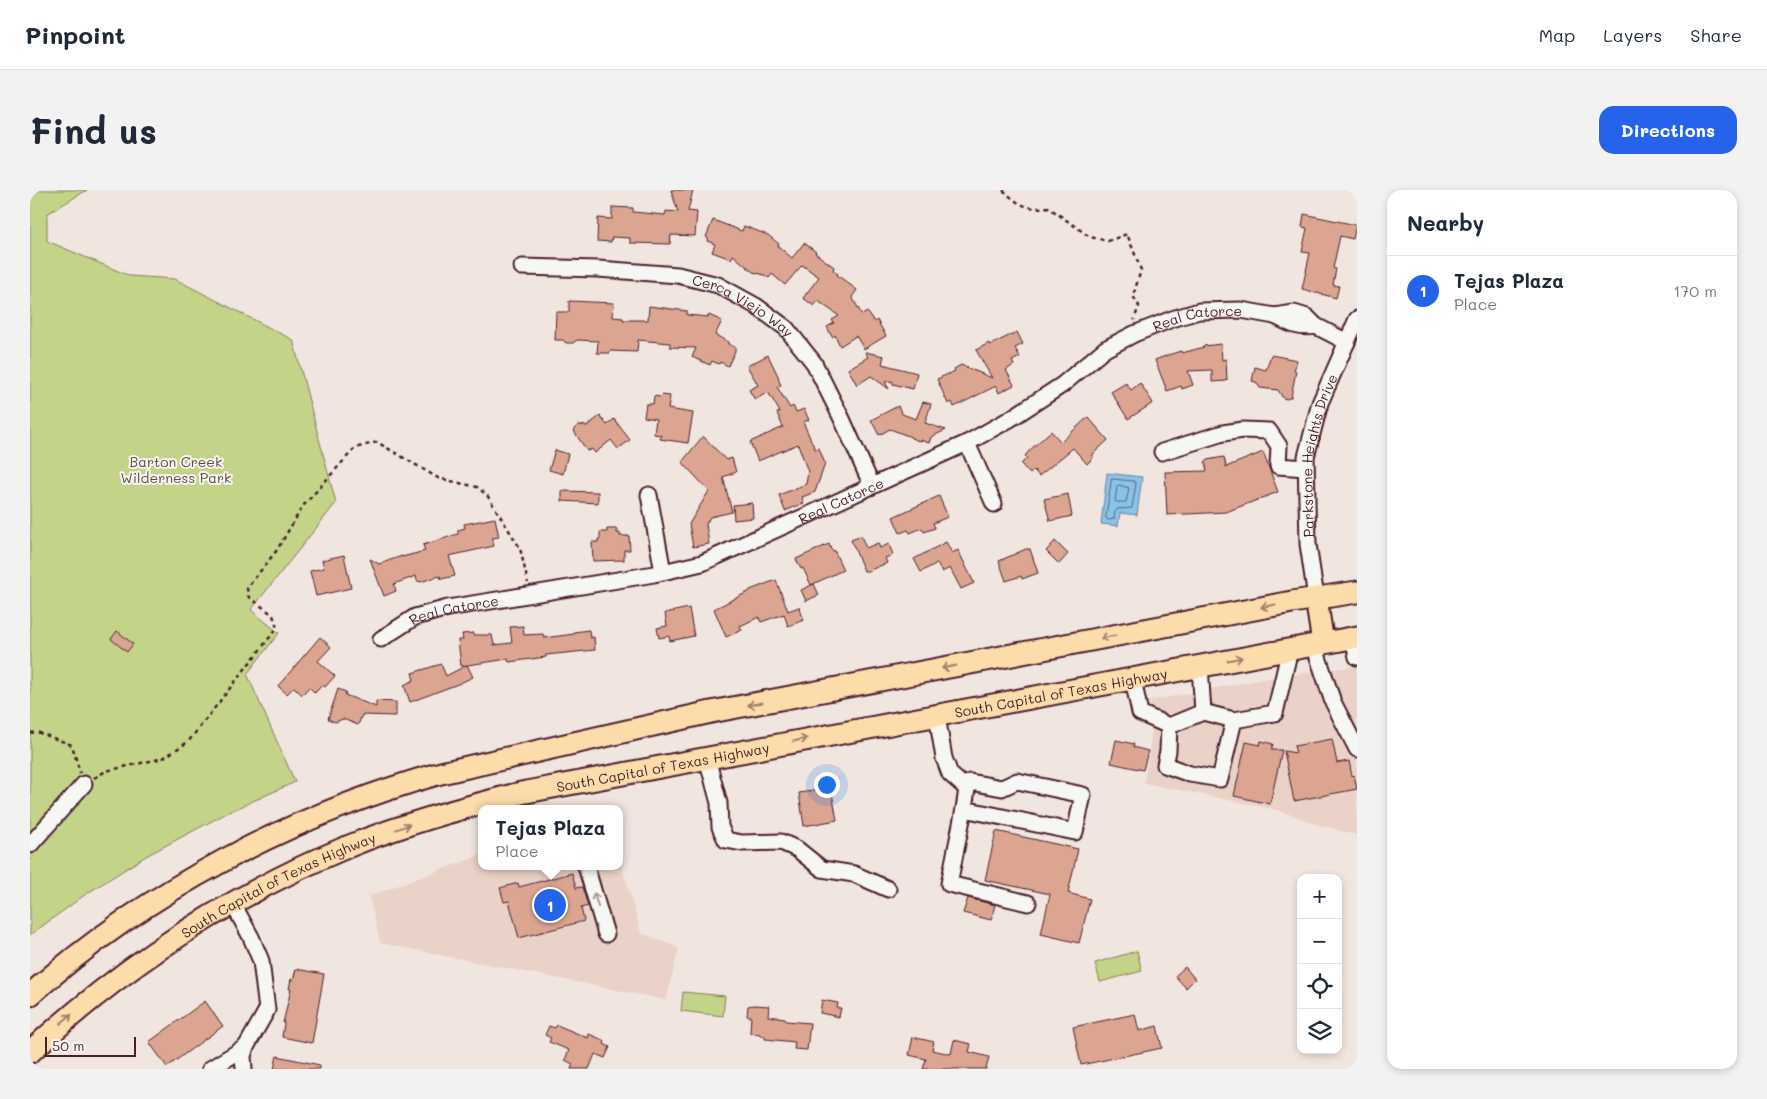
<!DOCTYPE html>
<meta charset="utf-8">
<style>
body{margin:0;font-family:Mali,sans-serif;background:#f2f2f3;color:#1f2937}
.controls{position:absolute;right:15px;bottom:15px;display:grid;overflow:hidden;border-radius:10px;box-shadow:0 2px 8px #0003}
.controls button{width:45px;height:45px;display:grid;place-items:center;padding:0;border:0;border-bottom:1px solid #e0e1e3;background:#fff;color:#1f2937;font:25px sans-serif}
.scale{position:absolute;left:15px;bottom:12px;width:91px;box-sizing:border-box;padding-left:5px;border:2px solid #4a1f2b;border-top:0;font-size:14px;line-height:18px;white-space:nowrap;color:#4a1f2b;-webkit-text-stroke:4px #f6f6f2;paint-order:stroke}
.you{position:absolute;left:796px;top:594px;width:18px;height:18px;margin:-12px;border:4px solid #fff;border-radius:50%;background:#1a73e8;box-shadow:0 0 0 8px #1a73e833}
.badge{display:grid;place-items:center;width:32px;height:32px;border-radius:50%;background:#2563eb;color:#fff;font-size:16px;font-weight:700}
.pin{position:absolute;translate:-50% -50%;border:2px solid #fff;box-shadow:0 1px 5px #0006}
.popup{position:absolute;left:448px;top:615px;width:145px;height:65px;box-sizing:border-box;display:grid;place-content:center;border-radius:10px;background:#fff;filter:drop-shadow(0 1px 4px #0005);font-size:16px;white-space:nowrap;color:#747a83}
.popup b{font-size:19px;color:#1f2937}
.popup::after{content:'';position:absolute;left:50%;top:100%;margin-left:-10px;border:10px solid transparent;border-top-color:#fff}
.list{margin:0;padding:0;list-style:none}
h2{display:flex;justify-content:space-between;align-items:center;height:65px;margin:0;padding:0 20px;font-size:21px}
h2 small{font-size:16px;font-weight:400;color:#747a83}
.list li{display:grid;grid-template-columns:32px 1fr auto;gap:15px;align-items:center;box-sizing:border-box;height:70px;padding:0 20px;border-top:1px solid #e0e1e3}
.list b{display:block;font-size:19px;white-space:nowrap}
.list p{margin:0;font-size:16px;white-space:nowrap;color:#747a83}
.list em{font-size:16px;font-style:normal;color:#747a83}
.icon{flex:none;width:28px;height:28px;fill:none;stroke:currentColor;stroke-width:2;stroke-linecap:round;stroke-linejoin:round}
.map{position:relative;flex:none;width:1327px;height:879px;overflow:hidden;border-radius:15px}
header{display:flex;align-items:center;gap:30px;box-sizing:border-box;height:70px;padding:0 25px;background:#fff;border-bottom:1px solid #e0e1e3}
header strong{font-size:24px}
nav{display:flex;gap:28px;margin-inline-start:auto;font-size:18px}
.intro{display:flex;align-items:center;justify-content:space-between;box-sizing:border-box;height:120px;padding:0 30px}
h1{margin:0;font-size:35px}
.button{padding:12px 22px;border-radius:15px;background:#2563eb;color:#fff;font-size:18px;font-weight:700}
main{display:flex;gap:30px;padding:0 30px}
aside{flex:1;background:#fff;border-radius:15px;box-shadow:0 2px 8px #0003}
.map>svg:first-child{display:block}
.built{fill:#ead2c8}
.green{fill:#c3d489;stroke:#867a5a}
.water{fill:#87c4e7;stroke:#6f829c}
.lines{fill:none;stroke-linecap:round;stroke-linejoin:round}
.shore{stroke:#626176;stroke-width:1}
.building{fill:#dba591;stroke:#4a1f2b}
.minor-casing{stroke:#4a1f2b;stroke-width:19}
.highway-casing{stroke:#4a1f2b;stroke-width:25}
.path{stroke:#4a1f2b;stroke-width:2.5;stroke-dasharray:4 4;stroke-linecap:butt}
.minor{stroke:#f6f6f2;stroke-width:15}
.highway{stroke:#fddcac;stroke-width:21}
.oneway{stroke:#a47e6c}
.oneway2{stroke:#a99598}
.labels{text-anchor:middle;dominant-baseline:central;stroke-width:4;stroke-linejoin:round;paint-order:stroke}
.street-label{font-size:14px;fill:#4a1f2b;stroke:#f6f6f2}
.park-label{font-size:14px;fill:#684c42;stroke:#f6f6f2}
</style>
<header>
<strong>Pinpoint</strong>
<nav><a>Map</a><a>Layers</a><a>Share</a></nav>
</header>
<div class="intro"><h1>Find us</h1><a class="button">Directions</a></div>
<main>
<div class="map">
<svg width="1327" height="879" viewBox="0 0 1327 879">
<rect width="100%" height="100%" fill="#f1e6df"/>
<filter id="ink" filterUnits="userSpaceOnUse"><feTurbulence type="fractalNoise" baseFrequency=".02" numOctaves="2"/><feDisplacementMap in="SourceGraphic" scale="10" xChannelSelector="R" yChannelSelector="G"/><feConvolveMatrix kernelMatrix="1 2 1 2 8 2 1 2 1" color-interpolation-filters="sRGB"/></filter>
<g filter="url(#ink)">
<g class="built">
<polygon points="1327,476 1327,645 1285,634 1248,620 1114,593 1122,539 1119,511 1243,487"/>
<polygon points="451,665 451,676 589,676 589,666 611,743 649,758 636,810 350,753 339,706"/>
</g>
<g class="green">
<polygon points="0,0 57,0 17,24 17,51 100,86 145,89 263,150 306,313 221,420 249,443 217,484 265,592 199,622 116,666 56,704 0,745"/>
<polygon points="1107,761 1112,781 1070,792 1065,773"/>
<polygon points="653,802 695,806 693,826 651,821"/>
</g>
<polygon class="water" points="1077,283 1112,287 1107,325 1090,323 1088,336 1071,334"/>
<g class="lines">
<g class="shore">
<polygon points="1082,289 1104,291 1106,294 1102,318 1088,319 1085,322 1084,329 1078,330 1076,328"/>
<polygon points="1089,295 1099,298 1096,312 1087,312 1085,311 1087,297"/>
</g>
</g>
<g class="building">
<polygon points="641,0 663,0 658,21 667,22 665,46 641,45 640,54 600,53 600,48 582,47 581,52 567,51 568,28 582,29 582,17 603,18 603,22 635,25 636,21 648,22"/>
<polygon points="1274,24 1326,35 1323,49 1310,46 1303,78 1306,79 1303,95 1309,96 1306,108 1272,99 1280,63 1272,62 1277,38 1272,37"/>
<polygon points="683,30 712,41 714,36 738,45 749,54 748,56 762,68 774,53 777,55 786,62 785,63 804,77 803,80 808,84 807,85 827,100 822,107 832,125 837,122 839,124 844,132 847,130 856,146 834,159 826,146 810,156 805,145 802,147 797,137 804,133 802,130 809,126 788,111 784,116 773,108 789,87 772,75 755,95 742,84 739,88 734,85 723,82 703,65 701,69 682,62 685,54 677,51 678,48 676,47"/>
<polygon points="539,111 584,113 583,127 593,128 593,130 618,130 619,116 657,121 657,125 678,127 679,125 692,131 685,145 699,152 698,154 705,157 705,161 698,176 690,172 689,174 682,171 680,175 662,167 666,158 640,157 640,153 608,150 607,162 580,161 580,163 567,163 568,151 547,150 543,153 536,153 533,150 525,150 526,122 539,122"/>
<polygon points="987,142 993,154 985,158 990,167 982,171 984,175 976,180 984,195 969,203 966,196 924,217 922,212 918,214 907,189 925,181 924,179 931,175 962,188 946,160 959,153 960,155"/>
<polygon points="1191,154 1192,170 1196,169 1197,190 1196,191 1182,192 1182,180 1158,181 1163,195 1152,199 1151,196 1137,201 1125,170 1138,165 1151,161 1152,163 1174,157 1174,156"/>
<polygon points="835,162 854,166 852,174 887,183 883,199 863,194 862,191 855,192 859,199 841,186 827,195 818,179 838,167"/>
<polygon points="738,165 749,188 748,189 751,195 747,197 760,218 763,216 766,222 774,219 779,230 773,232 785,259 789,258 795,274 785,302 772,307 774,313 755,321 749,305 776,294 778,282 768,254 728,271 720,252 753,237 747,223 750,222 738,202 725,210 719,200 728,195 717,176"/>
<polygon points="1241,165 1267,170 1264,181 1266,181 1261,207 1257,209 1253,208 1248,200 1230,198 1226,192 1222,191 1225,177 1236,180"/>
<polygon points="1096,193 1101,200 1110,193 1123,213 1098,229 1081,202"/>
<polygon points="632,205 640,206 638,219 663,223 658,253 630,249 631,245 624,244 626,229 614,227 616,214 623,214 624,206 630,207"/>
<polygon points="893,212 901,214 895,233 916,240 901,247 899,253 890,250 889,251 881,248 881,247 860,239 849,245 841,230 868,216 872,224 886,229"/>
<polygon points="570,226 577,235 584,229 600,250 588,259 581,250 565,263 562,259 557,261 545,243 544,239 549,235 557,236"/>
<polygon points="1058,227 1078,250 1063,264 1063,268 1057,274 1043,258 1009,286 1004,280 1000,284 991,274 997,268 995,266 1000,260 1021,241 1031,252"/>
<polygon points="673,246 696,270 702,268 706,282 693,287 702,322 680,327 676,334 679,354 663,357 659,334 679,301 652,272"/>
<polygon points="525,260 538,264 533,284 519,280"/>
<polygon points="1233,262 1248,302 1196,322 1137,325 1135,282 1177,281 1175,272 1177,270 1194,267 1196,277"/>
<polygon points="532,301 568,302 568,313 532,311"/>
<polygon points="1038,304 1042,326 1020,331 1014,309"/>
<polygon points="909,306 918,327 903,333 905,338 894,342 892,338 880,343 878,340 870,343 863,327"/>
<polygon points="722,313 723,328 704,330 703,315"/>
<polygon points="465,328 469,347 462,348 464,356 419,366 425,386 411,389 410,386 390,392 389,391 387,391 386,386 364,394 366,401 354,406 340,369 349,374 372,366 372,367 395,361 393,355 428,344 428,340 435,338 434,334"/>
<polygon points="577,339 587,339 587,343 590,343 590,346 599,346 600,360 594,360 594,370 563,371 562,352 568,352 568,349 570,349 570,342 577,342"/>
<polygon points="831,346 836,358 848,353 850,358 859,354 863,365 855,368 857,373 838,381 834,381 821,350"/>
<polygon points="1025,351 1038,364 1029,374 1016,361"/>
<polygon points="916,352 922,363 928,360 944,393 931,399 920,378 912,382 907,373 891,382 884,369"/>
<polygon points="799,354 802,361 804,360 813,380 781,395 773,378 771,379 766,369"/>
<polygon points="996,359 1000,359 1008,383 992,389 991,386 976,391 969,371"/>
<polygon points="314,365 321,398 286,406 280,381 294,378 292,370"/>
<polygon points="746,390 758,421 769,417 774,430 758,436 754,424 731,432 729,427 710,436 712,440 696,447 684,419 720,401 720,400"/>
<polygon points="784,394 789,405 776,411 771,400"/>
<polygon points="659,418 664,446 640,451 639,446 629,448 627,438 637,436 635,423"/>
<polygon points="493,436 494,445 513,444 514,448 544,444 544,442 559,440 560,448 564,447 565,460 516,465 516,467 479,472 478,469 431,476 428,450 433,450 432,444 443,443 443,445 462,445 464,455 482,453 480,437"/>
<polygon points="87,441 103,454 97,462 81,449"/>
<polygon points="290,447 301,457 288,471 305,486 295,497 292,495 285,503 279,497 272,505 264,497 257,504 248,496"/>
<polygon points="411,474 416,486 437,475 443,487 428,494 380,512 374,495 384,490 382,483"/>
<polygon points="308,499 316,502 315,505 346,517 346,511 366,512 366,526 332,525 328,535 313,529 305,532 298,529"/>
<polygon points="1302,549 1307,573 1319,571 1322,586 1324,585 1327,599 1264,611 1254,561 1266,563 1264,556"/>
<polygon points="1086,550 1104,554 1103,557 1118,561 1113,580 1081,573"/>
<polygon points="1231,551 1243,554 1241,560 1252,560 1240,614 1204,606 1216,552 1230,555"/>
<polygon points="801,598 807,630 774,636 769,603"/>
<polygon points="966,641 1048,659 1038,703 1060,709 1049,753 1011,744 1020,704 955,690"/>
<polygon points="542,683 546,698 552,697 558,716 551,718 554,731 489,748 479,711 474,712 470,698 488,693 489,697"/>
<polygon points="938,708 965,715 961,730 933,723"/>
<polygon points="1155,777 1165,789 1156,798 1145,786"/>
<polygon points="266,779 294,784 282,853 252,847 254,833 253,833 261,799 259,799 261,789 263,790"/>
<polygon points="792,810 808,813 807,818 811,818 809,827 790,823"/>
<polygon points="175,811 193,836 137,877 119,852"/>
<polygon points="724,815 739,816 738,826 755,828 756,831 780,833 777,860 764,859 765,852 735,849 735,846 730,846 730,844 720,843 721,826 717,826 718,816"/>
<polygon points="1105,824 1109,841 1127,836 1132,858 1051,875 1043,837"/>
<polygon points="527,835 558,848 559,844 575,851 574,854 580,857 575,868 565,864 559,879 541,879 543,874 535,870 539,860 519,852 521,848 515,845 519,836 525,838"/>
<polygon points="883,847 904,852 902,860 921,864 924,850 941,854 939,862 959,867 956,879 893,879 896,869 879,865"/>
<polygon points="247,866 290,875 290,879 244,879"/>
</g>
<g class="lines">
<defs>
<g id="minor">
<path id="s1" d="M492,77L568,79L648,85L688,95L726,116L756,138L784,173L812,229L842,296"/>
<path d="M1245,126C1260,134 1269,139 1286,136"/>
<polyline points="937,253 964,314"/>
<polyline points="1132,262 1193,243 1213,240 1239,241 1249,256 1248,276 1276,278"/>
<polyline points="619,305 633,382"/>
<path id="s2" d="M1286,408L1278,354L1276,267L1290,213L1327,129"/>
<polyline points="1323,448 1327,467"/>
<path id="s3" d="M351,449L385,427L418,418L624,384L672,373L937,253L980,229L1032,195L1075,159L1104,144L1142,129L1169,121L1211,120L1245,126L1264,123L1277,127L1286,136L1317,152"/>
<polyline points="1284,455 1303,512 1327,559"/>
<polyline points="1103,490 1110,523 1139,536 1138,561 1135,575 1160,584 1190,589 1204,530 1245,523 1260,459"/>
<polyline points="1173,522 1204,530"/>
<polyline points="907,526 914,568 920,584 937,599 934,619 1045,642 1053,605 987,591 972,598 940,592 937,599"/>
<polyline points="1139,536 1173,522 1170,476"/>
<polyline points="677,568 689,613 690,637 696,650 712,653 751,652 767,659 792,679 824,684 858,699"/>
<polyline points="934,619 919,694 998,713"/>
<polyline points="0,655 54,594"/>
<polyline points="556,676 576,744"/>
<polyline points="203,714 221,747 231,771 237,820 216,857 213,866 214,879"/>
<polyline points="180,879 216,857"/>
</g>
<g id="highway">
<polyline points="1286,408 1293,453"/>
<path d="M0,805C116,701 262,625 411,583L681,522L1262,412L1327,402"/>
<path id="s4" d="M0,862C93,776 200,706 317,657C373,634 432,618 491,603L1327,447"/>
</g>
</defs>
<use href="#minor" class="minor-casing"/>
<use href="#highway" class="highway-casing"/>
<g class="path">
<path d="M973,0C989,15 996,20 1018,17L1060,47L1078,51L1097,44L1111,80L1103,106L1109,116L1104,130"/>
<polyline points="0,543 7,542 42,555 50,583"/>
<polyline points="64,588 76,581 133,568 158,552 247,438 243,425 218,406 217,398 247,360 273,316 325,258 347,252 408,288 447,297 457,305 490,358 498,393"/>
</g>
<use href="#minor" class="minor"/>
<use href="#highway" class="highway"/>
</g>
<defs><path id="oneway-shaft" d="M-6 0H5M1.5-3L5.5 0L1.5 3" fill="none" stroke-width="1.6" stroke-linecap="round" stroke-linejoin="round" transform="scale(1.25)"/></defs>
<g class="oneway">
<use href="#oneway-shaft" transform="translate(1238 416) rotate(169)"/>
<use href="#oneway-shaft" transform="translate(1078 447) rotate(169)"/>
<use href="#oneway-shaft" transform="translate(1205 469) rotate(-11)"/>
<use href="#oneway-shaft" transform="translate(919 477) rotate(169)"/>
<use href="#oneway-shaft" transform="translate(725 514) rotate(169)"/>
<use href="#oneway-shaft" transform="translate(770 550) rotate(-11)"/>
<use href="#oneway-shaft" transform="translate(373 637) rotate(-20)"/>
<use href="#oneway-shaft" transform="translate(36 829) rotate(-40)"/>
</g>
<use class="oneway2" href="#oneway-shaft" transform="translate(566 710) rotate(-107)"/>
</g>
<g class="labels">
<g class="street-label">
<text stroke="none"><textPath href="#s1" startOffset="229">Cerca Viejo Way</textPath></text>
<text stroke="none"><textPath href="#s3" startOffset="890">Real Catorce</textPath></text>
<text stroke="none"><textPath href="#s2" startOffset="145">Parkstone Heights Drive</textPath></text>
<text stroke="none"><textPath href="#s3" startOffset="485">Real Catorce</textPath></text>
<text stroke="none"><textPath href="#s3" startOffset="80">Real Catorce</textPath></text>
<text stroke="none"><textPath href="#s4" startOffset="1111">South Capital of Texas Highway</textPath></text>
<text stroke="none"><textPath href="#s4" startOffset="706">South Capital of Texas Highway</textPath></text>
<text stroke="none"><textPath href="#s4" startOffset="301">South Capital of Texas Highway</textPath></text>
</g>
<g class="park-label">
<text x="146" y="271">Barton Creek<tspan x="146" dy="16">Wilderness Park</tspan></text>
</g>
</g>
</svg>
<div class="controls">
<button>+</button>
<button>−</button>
<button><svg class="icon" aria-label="locate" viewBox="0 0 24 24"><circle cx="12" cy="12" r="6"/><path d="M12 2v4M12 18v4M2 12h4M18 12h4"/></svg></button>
<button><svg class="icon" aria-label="layers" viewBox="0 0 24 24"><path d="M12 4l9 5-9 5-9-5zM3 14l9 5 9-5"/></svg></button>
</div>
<div class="scale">50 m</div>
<div class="you"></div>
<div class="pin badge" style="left:520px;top:715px">1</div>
<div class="popup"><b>Tejas Plaza</b>Place</div>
</div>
<aside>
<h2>Nearby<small></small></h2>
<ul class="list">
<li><span class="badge">1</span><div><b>Tejas Plaza</b><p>Place</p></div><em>170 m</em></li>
</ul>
</aside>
</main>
